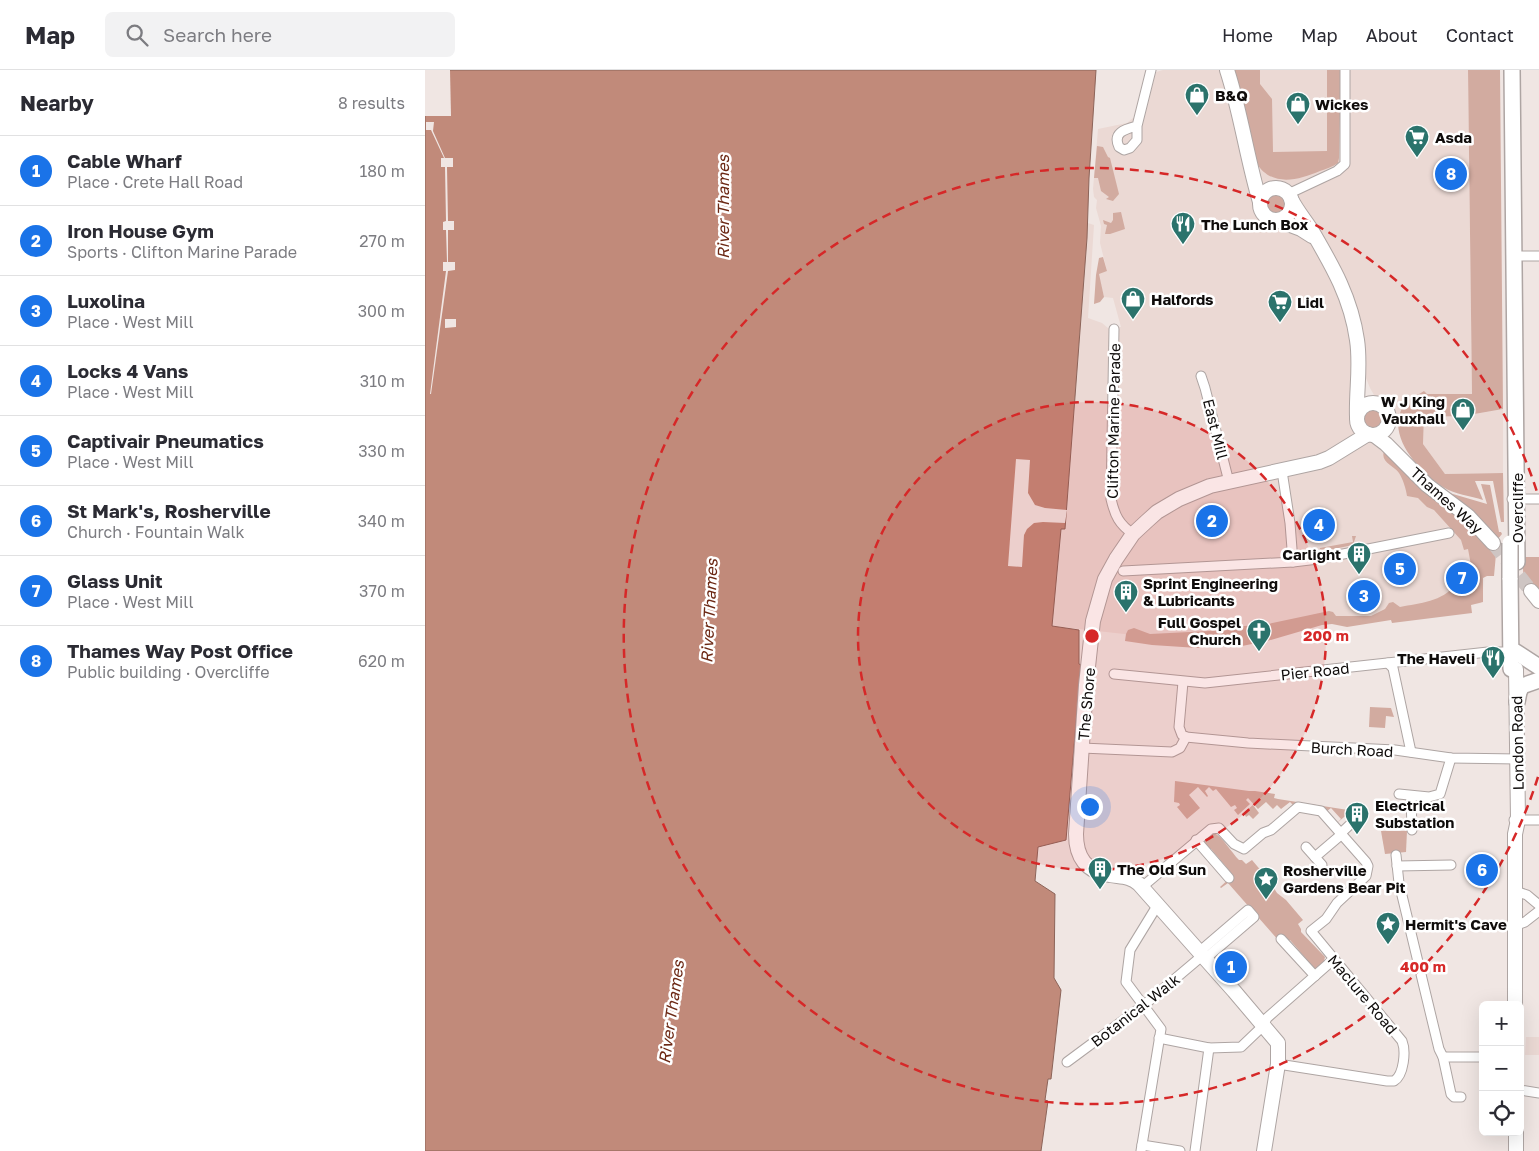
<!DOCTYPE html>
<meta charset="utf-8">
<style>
body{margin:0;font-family:"Golos Text",sans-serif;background:#f2f2f3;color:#2b2b33}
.controls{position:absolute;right:15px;bottom:15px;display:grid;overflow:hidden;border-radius:8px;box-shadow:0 5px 20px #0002}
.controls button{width:45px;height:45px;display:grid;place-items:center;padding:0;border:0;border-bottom:1px solid #e1e1e2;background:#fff;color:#2b2b33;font:25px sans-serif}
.you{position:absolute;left:664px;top:736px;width:18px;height:18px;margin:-12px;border:4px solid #fff;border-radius:50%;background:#1a73e8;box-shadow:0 0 0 8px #1a73e833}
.badge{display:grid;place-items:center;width:32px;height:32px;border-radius:50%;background:#1a73e8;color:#fff;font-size:16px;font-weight:700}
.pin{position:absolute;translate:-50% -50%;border:2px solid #fff;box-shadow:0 1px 5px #0006}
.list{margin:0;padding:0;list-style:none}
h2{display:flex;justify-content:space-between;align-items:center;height:65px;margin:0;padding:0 20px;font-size:21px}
h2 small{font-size:16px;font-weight:400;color:#7c7c81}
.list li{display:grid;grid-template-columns:32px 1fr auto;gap:15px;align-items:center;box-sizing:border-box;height:70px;padding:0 20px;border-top:1px solid #e1e1e2}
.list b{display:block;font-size:19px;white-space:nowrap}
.list p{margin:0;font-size:16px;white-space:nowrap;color:#7c7c81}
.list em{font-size:16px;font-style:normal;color:#7c7c81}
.icon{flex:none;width:28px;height:28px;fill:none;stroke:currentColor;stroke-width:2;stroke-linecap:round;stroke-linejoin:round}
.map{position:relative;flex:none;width:1114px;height:1081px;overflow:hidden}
header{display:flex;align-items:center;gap:30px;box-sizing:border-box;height:70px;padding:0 25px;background:#fff;border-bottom:1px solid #e1e1e2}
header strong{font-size:24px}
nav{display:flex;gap:28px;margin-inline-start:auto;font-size:18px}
.search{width:350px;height:45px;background:#f2f2f3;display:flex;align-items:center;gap:12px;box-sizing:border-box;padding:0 18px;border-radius:8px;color:#7c7c81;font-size:19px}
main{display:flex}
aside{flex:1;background:#fff}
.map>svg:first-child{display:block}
.built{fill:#ebd9d4}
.green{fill:#d2aba0}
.water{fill:#c18a7a;stroke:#8c6459}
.pier{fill:#f0e6e3}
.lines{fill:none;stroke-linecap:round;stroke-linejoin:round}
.secondary-tunnel{stroke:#cec5c3;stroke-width:14;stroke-dasharray:14 7;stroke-linecap:butt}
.street-casing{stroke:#aea5a3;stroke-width:11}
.secondary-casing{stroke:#aea5a3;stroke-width:16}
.primary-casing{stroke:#aea5a3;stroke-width:18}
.street{stroke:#fff;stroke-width:9}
.secondary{stroke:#fff;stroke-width:14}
.primary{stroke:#fff;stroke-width:15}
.primary-bridge-casing{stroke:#aea5a3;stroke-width:18;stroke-linecap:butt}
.primary-bridge{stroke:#fff;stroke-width:15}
.ring{fill:none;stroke:#d62828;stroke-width:2.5;stroke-dasharray:9 6}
.labels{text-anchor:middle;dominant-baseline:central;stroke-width:5;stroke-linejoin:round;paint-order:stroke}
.poi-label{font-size:15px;font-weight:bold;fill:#0f0c0b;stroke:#fff;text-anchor:start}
.street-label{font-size:15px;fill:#0f0c0b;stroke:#fff}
.water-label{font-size:16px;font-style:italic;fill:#6c2814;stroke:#fff}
.centre{fill:#d62828;stroke:#fff;stroke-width:2.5}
.ring-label{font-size:15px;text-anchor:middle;font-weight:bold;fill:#d62828;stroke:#fff;stroke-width:5;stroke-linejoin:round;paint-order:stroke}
</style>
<header>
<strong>Map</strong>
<div class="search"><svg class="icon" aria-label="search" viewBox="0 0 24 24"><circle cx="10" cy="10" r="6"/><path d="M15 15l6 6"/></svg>Search here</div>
<nav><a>Home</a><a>Map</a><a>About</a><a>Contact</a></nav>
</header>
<main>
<aside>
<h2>Nearby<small>8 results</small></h2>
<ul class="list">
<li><span class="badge">1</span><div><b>Cable Wharf</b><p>Place · Crete Hall Road</p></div><em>180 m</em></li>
<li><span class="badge">2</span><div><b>Iron House Gym</b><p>Sports · Clifton Marine Parade</p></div><em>270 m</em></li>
<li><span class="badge">3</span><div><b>Luxolina</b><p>Place · West Mill</p></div><em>300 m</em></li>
<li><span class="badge">4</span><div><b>Locks 4 Vans</b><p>Place · West Mill</p></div><em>310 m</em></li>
<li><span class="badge">5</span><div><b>Captivair Pneumatics</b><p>Place · West Mill</p></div><em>330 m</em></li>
<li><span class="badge">6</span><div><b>St Mark's, Rosherville</b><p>Church · Fountain Walk</p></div><em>340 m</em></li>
<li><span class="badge">7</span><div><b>Glass Unit</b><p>Place · West Mill</p></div><em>370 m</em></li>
<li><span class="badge">8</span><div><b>Thames Way Post Office</b><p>Public building · Overcliffe</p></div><em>620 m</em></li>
</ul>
</aside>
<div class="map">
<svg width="1114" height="1081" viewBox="0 0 1114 1081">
<rect width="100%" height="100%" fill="#f0e6e3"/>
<g class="built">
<polygon points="738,0 1043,0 1047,324 975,342 974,347 961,330 954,328 949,325 945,318 939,303 926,343 925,353 931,364 939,372 948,372 957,374 1056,492 1056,533 956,548 726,567 627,556 636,458 640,459 663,153 669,155 663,248 677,253 683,258 696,257 688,228 679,227 673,203 682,201 675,173 676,156 671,138 672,130 669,127 668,119 673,59 702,53 708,48 718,51 731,2"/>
<polygon points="1078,339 1078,403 1020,404 998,374 999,347 1038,346"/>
<polygon points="1101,967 1114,967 1114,985 1100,985"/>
</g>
<g class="green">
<path d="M806,0H835V14L847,29L848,82L902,81V0H916L914,88L913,93C907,97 901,99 895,101C872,111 845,117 831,92Z"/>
<path d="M1043,0H1075L1078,339L1038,346L999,347L998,374L1020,404L1078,403L1079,452H1076L1068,411H1050L1058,430C1046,426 1029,424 1018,417C994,402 958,363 980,334C984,328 993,325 999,321L1002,324H1047Z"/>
<polygon points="672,76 678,77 683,87 685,88 694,124 688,131 681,129 684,127 676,121 673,108 669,108"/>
<circle cx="851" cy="134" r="11"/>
<polygon points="696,142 700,159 685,164 680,164 682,155 679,154 678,150 686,153 688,150 688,143"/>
<polygon points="678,187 682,201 674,204 679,227 675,232 669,234 671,205 674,188"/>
<circle cx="948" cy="349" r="11"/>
<path d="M961,377L1027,438L1066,477L1071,484L1069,506H1062L1058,508V532L1046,535L1047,543L967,553L966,550L922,557L907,554L897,555L842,571L817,576L786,575L773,578L727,575L700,571L701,564L703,560L709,558L725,564L804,560L807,557L843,554L904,541L908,542L911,546H946L960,539L964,533L968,532L975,537C995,533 1017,532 1031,514L1049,511L1043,479L1039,480L1036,470L1009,440L1002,437L993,428L982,426C981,419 978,409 974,403C968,394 952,392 961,377Z"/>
<polygon points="1056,414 1065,415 1074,462 1076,462 1077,464 1072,470 1021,422 1062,434"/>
<polygon points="927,466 931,466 928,475 894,482 895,478 928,472"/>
<polygon points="1097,487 1114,487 1114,529 1111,528 1099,512"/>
<polygon points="945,637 966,638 969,647 961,646 960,658 944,657"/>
<polygon points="750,711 824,721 830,721 850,724 849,728 853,729 923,740 931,745 929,746 925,742 912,753 916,749 906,738 902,741 898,737 872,734 869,736 865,732 856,739 852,735 848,739 841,732 833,739 823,728 821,730 825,734 813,745 809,740 812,738 810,735 806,737 791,719 788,721 784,717 780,721 783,726 782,727 773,717 764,725 775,738 762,749 752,737 755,735 754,733 749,732"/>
<polygon points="828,735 834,743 828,749 824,745 821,747 819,743"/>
<polygon points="956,761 982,761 981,782 960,784"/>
<path d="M789,763C796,765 807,783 814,790H817L821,794L827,790L843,809L852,823L861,830L878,850L873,854L876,859V862L900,887L899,891L889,901L883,895V891L865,870L854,871L803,813L796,818L795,817L806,807L803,799L786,779L782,778L777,772Z"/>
</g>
<polygon class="water" points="0,0 671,0 664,108 662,168 640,459 636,459 627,556 654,560 654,594 656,595 641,770 613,777 610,811 630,824 629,908 636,920 626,1009 623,1009 620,1030 623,1031 616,1081 0,1081"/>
<g class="pier">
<polygon points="0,0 25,0 26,46 0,46"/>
<polygon points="1,52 9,52 8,61 20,88 28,88 28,97 22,97 23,151 29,151 29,160 23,160 23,192 30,192 30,200 23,201 6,324 5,324 21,201 18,201 18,192 22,192 21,160 18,160 18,152 21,151 20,97 16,97 16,88 19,88 6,60 1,60"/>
<polygon points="20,249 31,249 31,257 20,258"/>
<polygon points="591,389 605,390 603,423 610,435 620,438 642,440 640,453 618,452 609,453 602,459 599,465 597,497 583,496"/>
</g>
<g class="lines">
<polyline class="secondary-tunnel" points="1068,473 1106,521"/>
<defs>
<g id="street">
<path d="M712,56C701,59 687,62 694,77L699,80L705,78L712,70V56L726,0"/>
<polyline points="863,124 912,101 920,94 920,0"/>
<polyline points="1090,186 1114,186"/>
<path d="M689,259L686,429C690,446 694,454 708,464"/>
<polyline points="776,306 780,318 804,412"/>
<polyline points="857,401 865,453 868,492"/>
<polyline points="1087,429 1114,429"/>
<polyline points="698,501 868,492 893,489 1024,463"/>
<polyline points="963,593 968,598 986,682"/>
<polyline points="689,604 780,613 1063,582 1089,582"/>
<polyline points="758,612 754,657 757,665 761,667"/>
<polyline points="761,667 823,673 970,680 1026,688 1093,689"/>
<polyline points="657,678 747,682 755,678 761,667"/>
<polyline points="974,724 1004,727 1015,724 1026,688"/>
<polyline points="986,726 987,760"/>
<polyline points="1089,750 1114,750"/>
<polyline points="916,763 931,749"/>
<polyline points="771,770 804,808"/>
<polyline points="881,777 897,795"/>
<polyline points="971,785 974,813 1014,979 1018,987 1026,1024 1029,1027 1036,1027"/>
<polyline points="890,787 917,764"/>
<polyline points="972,796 1026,795"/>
<path d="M717,817L786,759L794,758L809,774L819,779L838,763L846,760L873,737L896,741L941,792L943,796L941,806L912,833L901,849L886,861L977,971C981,981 979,1005 969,1011H962L853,994"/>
<polyline points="1090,821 1102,825 1114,835"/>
<polyline points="1089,856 1100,852 1114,841"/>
<polyline points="856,869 890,906"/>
<polyline points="774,882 823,840 829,847 780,889"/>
<polyline points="734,968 784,978 816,977 838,956 842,948 909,889"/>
<polyline points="1018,987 1058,987"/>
<polyline points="642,992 719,935 777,886"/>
<polyline points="1095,1020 1114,1023"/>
<polyline points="717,1075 755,1081"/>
<polyline points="716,1081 736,959 701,912 705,880 732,836"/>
<polyline points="770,1081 784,978"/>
</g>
<g id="secondary">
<path d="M802,0C816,43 822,89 835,132"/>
<circle cx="851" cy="134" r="16"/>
<path d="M866,129C872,141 880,150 887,161C908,197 926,228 932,270C936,296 931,321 932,347"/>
<polyline points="852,150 876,159 887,166"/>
<circle cx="948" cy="349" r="16"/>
<polyline points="949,365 961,374 1002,415 1043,446 1068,473"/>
<polyline points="1106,521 1114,531"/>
<polyline points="1090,935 1090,764 1093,750 1091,599"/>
<polyline points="1091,1062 1091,1081"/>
<path d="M839,1081L853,994V973L809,921L714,814C705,806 696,807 685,805C661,802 651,787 651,764L661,615L668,551L680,509L691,489L708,464L722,451L732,442L754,429L785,416L894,392L904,388L943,364"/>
</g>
<g id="primary">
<polyline points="1087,0 1092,492"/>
<polyline points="1085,508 1086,599"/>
<polyline points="1091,582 1114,597"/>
<polyline points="1092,632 1094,622 1097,616 1114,610"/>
</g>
</defs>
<use href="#street" class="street-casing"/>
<use href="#secondary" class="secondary-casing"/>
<use href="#primary" class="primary-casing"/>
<use href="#street" class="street"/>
<use href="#secondary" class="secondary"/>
<use href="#primary" class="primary"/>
<defs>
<polyline id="primary-bridge" points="1085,473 1085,508"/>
</defs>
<use href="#primary-bridge" class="primary-bridge-casing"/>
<use href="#primary-bridge" class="primary-bridge"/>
</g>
<circle cx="667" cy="566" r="234" fill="#d62828" fill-opacity=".12"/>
<g class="ring">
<circle cx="667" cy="566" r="234"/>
<path d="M1113 707A468 468 0 1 1 1113 425"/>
</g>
<defs>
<symbol id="shop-pin" viewBox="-11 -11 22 30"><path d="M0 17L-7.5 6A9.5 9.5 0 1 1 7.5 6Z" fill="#2b736c" stroke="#fff"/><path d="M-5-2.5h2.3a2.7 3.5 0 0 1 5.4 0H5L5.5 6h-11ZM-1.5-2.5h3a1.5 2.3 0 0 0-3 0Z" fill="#fff"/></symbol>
<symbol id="supermarket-pin" viewBox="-11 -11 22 30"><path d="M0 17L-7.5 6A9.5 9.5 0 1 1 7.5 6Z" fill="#2b736c" stroke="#fff"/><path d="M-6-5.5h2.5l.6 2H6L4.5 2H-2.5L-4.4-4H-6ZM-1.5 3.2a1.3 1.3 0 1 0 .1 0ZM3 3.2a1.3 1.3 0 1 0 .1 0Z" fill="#fff"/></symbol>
<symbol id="restaurant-pin" viewBox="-11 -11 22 30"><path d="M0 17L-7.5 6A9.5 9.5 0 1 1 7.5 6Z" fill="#2b736c" stroke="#fff"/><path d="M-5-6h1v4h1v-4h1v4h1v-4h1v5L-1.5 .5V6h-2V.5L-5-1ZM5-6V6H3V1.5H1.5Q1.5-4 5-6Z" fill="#fff"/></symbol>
<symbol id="building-pin" viewBox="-11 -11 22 30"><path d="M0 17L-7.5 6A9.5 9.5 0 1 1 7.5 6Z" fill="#2b736c" stroke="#fff"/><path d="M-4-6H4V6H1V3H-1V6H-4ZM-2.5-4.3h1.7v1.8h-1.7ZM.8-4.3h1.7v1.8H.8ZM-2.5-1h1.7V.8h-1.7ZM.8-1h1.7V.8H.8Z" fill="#fff"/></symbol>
<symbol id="church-pin" viewBox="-11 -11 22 30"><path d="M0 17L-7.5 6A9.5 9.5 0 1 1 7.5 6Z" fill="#2b736c" stroke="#fff"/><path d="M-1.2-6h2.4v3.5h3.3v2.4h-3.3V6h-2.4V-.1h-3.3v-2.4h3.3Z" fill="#fff"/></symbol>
<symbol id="sight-pin" viewBox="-11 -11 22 30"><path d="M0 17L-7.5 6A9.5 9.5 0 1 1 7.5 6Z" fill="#2b736c" stroke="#fff"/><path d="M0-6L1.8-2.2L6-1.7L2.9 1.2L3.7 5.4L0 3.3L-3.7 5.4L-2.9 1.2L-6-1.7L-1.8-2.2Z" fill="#fff"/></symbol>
</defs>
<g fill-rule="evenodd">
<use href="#shop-pin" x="758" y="11" width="28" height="38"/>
<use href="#shop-pin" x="859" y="20" width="28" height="38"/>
<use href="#supermarket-pin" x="978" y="53" width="28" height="38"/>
<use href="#restaurant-pin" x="744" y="140" width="28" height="38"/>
<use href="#shop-pin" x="694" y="215" width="28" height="38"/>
<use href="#supermarket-pin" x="841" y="218" width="28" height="38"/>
<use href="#shop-pin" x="1024" y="326" width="28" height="38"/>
<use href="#building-pin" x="920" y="470" width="28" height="38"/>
<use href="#building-pin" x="687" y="508" width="28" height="38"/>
<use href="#church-pin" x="820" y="547" width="28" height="38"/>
<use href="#restaurant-pin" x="1054" y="574" width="28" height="38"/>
<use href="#building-pin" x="918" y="730" width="28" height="38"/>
<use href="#building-pin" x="661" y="785" width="28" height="38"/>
<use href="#sight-pin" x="827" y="795" width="28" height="38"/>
<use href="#sight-pin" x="949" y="840" width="28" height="38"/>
</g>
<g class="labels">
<g class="poi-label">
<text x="790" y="25">B&amp;Q</text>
<text x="890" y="34">Wickes</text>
<text x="1010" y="67">Asda</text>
<text x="776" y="154">The Lunch Box</text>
<text x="726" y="229">Halfords</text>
<text x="872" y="232">Lidl</text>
<text x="1020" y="331" text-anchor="end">W J King<tspan x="1020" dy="17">Vauxhall</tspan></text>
<text x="916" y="484" text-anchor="end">Carlight</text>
<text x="718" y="513">Sprint Engineering<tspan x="718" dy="17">&amp; Lubricants</tspan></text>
<text x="816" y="552" text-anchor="end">Full Gospel<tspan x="816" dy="17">Church</tspan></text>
<text x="1050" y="588" text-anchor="end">The Haveli</text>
<text x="950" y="735">Electrical<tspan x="950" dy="17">Substation</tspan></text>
<text x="692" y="799">The Old Sun</text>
<text x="858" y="800">Rosherville<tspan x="858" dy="17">Gardens Bear Pit</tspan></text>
<text x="980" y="854">Hermit's Cave</text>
</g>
<g class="street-label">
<text transform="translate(688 351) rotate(-89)">Clifton Marine Parade</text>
<text transform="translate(791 359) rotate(76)">East Mill</text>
<text transform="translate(1022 430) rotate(42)">Thames Way</text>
<text transform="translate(1092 438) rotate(-90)">Overcliffe</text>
<text transform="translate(890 601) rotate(-6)">Pier Road</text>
<text transform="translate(661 634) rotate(-85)">The Shore</text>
<text transform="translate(1092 673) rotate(-91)">London Road</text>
<text transform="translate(927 679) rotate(3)">Burch Road</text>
<text transform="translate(938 924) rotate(50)">Maclure Road</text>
<text transform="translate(710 940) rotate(-38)">Botanical Walk</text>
</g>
<g class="water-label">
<text transform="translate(298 137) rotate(-90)">River Thames</text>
<text transform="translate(284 541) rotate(-87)">River Thames</text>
<text transform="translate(246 942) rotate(-82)">River Thames</text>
</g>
</g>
<circle cx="667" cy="566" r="8" class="centre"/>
<g class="ring-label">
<text x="901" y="571">200 m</text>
<text x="998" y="902">400 m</text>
</g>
</svg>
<div class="controls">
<button>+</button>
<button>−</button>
<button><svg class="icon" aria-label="locate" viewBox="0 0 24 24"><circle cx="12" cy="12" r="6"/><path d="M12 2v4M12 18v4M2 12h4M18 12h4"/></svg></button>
</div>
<div class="you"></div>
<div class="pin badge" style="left:806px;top:897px">1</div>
<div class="pin badge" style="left:787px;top:451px">2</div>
<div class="pin badge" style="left:939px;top:526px">3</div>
<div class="pin badge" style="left:894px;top:455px">4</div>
<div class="pin badge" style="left:975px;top:499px">5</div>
<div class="pin badge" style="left:1057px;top:800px">6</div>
<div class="pin badge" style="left:1037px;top:508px">7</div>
<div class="pin badge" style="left:1026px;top:104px">8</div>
</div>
</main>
